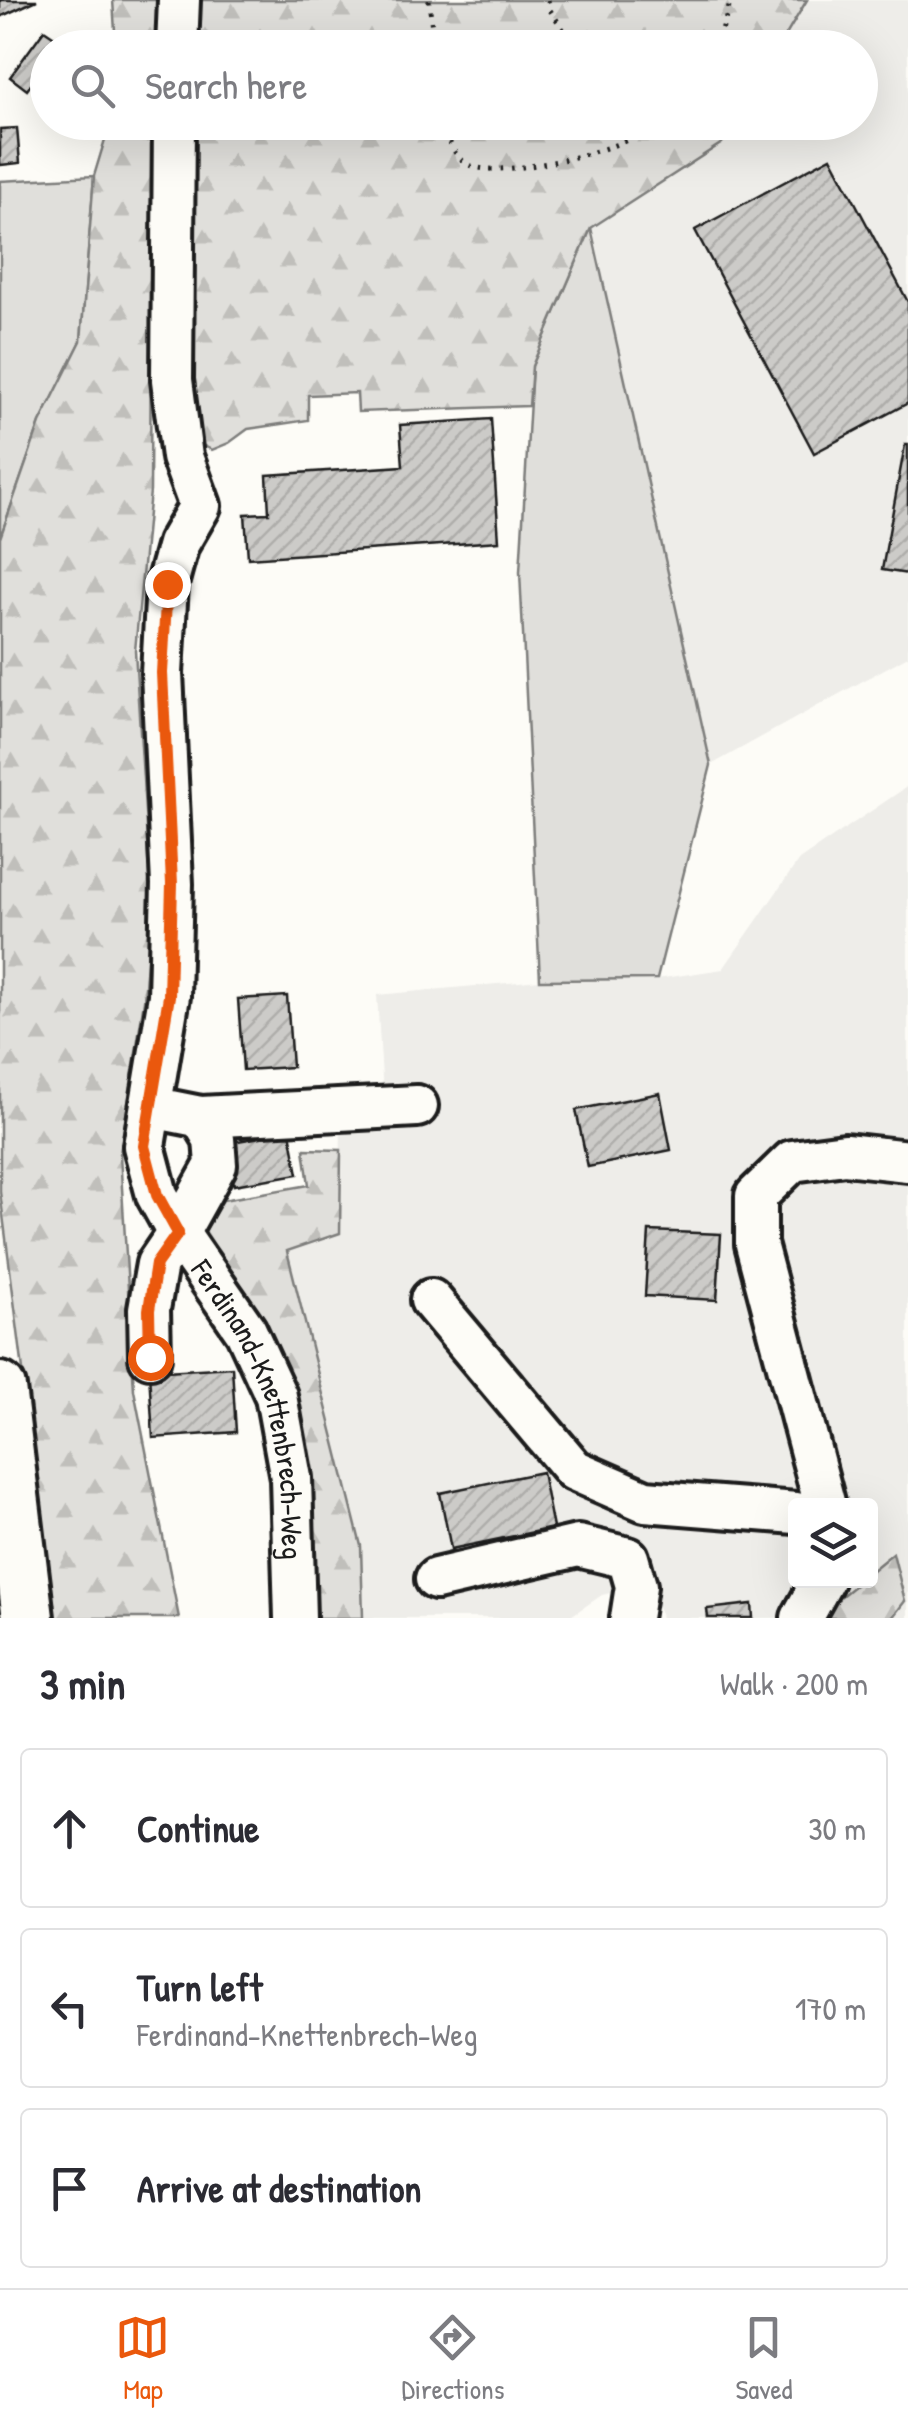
<!DOCTYPE html>
<meta charset="utf-8">
<style>
body{margin:0;font-family:"Patrick Hand",sans-serif;background:#f2f2f3;color:#2b2b33}
.controls{position:absolute;right:30px;bottom:30px;display:grid;overflow:hidden;border-radius:10px;box-shadow:0 10px 40px #0002}
.controls button{width:90px;height:90px;display:grid;place-items:center;padding:0;border:0;border-bottom:2px solid #e1e1e2;background:#fff;color:#2b2b33;font:50px sans-serif}
.stop{position:absolute;width:30px;height:30px;margin:-22px;border:8px solid #ea580c;border-radius:50%;background:#fff}
.stop.end{background:#ea580c;border-color:#fff;box-shadow:0 2px 10px #0008}
.list{margin:0;padding:0;list-style:none}
h2{display:flex;justify-content:space-between;align-items:center;height:130px;margin:0;padding:0 40px;font-size:42px}
h2 small{font-size:32px;font-weight:400;color:#7c7c81}
.list li{display:grid;grid-template-columns:65px 1fr auto;gap:30px;align-items:center;box-sizing:border-box;height:160px;margin:0 20px 20px;padding:0 20px;border:2px solid #e1e1e2;border-radius:10px}
.list b{display:block;font-size:38px;white-space:nowrap}
.list p{margin:0;font-size:32px;white-space:nowrap;color:#7c7c81}
.list em{font-size:32px;font-style:normal;color:#7c7c81}
.icon{flex:none;width:55px;height:55px;fill:none;stroke:currentColor;stroke-width:2;stroke-linecap:round;stroke-linejoin:round}
.map{position:relative;flex:none;width:908px;height:1618px;overflow:hidden}
.search{position:absolute;background:#fff;box-shadow:0 10px 40px #0002;left:30px;right:30px;top:30px;height:110px;display:flex;align-items:center;gap:25px;box-sizing:border-box;padding:0 35px;border-radius:55px;color:#7c7c81;font-size:38px}
.sheet{height:670px;background:#fff}
nav{display:flex;justify-content:space-around;align-items:center;box-sizing:border-box;height:140px;border-top:2px solid #e1e1e2;background:#fff;font-size:28px;color:#7c7c81}
nav a{display:grid;justify-items:center;gap:5px}
nav .on{color:#ea580c}
.map>svg:first-child{display:block}
.built{fill:#eeede9;fill-rule:evenodd}
.grass{fill:#e0dfdb;stroke:#7e7e7c;stroke-width:2.5}
.forest{fill:url(#forest-firs);stroke:#7e7e7c;stroke-width:2.5}
.building{fill:url(#building-hatch);stroke:#1c1c1c;stroke-width:2.5}
.lines{fill:none;stroke-linecap:round;stroke-linejoin:round}
.minor-casing{stroke:#1c1c1c;stroke-width:48}
.major-casing{stroke:#1c1c1c;stroke-width:58}
.path{stroke:#1c1c1c;stroke-width:5;stroke-dasharray:2.5 8;stroke-linecap:butt}
.minor{stroke:#fdfcf7;stroke-width:40}
.major{stroke:#fdfcf7;stroke-width:50}
.route{stroke:#ea580c;stroke-width:12}
.labels{text-anchor:middle;dominant-baseline:central;stroke-width:10;stroke-linejoin:round;paint-order:stroke}
.street-label{font-size:30px;fill:#1c1c1c;stroke:#fdfcf7}
</style>
<div class="map">
<svg width="908" height="1618" viewBox="0 0 908 1618">
<defs>
<pattern id="forest-firs" width="22" height="20" patternUnits="userSpaceOnUse" patternTransform="scale(2.5)"><rect width="22" height="20" fill="#e0dfdb"/><path d="M5 1l3.5 6h-7zM16 11l3.5 6h-7z" fill="#c0bfbb"/></pattern>
<pattern id="building-hatch" width="6" height="6" patternUnits="userSpaceOnUse" patternTransform="scale(2.5)"><rect width="6" height="6" fill="#cccbc8"/><path d="M-1 1l2-2M0 6l6-6M5 7l2-2" fill="none" stroke="#afaeab"/></pattern>
</defs>
<rect width="100%" height="100%" fill="#fdfcf7"/>
<filter id="ink" filterUnits="userSpaceOnUse"><feTurbulence type="fractalNoise" baseFrequency=".01" numOctaves="2"/><feDisplacementMap in="SourceGraphic" scale="20" xChannelSelector="R" yChannelSelector="G"/><feConvolveMatrix kernelMatrix="1 2 1 2 8 2 1 2 1" color-interpolation-filters="sRGB"/></filter>
<g filter="url(#ink)">
<g class="built">
<polygon points="807,0 908,0 908,656 711,765 591,228 722,143 734,123 860,122 860,48 779,47"/>
<path d="M908,786V1618H661L658,1606L636,1587L602,1595L568,1618H363L361,1546L287,1250L340,1233L341,1099L383,1095L377,995L540,980L657,979L723,969L799,860ZM796,1506H870V1580H796Z"/>
</g>
<g class="grass">
<polygon points="94,176 81,341 40,423 0,538 0,181"/>
<polygon points="591,228 711,765 657,979 540,980 520,572 532,366"/>
</g>
<g class="forest">
<polygon points="113,0 164,0 162,47 116,47"/>
<polygon points="188,0 807,0 779,47 185,48"/>
<polygon points="110,123 158,123 151,318 150,491 135,651 151,906 144,1001 120,1154 134,1390 179,1618 55,1618 0,1192 0,538 40,423 81,341 94,176"/>
<polygon points="182,123 734,123 722,143 591,228 532,366 529,406 358,412 357,393 308,395 308,420 248,429 229,443 212,450 198,443 190,422"/>
<polygon points="304,1149 341,1150 340,1233 287,1251 361,1546 363,1618 307,1618 259,1325 240,1286 204,1233 223,1200 309,1185"/>
<polygon points="893,1553 905,1601 892,1618 825,1618 834,1602 860,1581 870,1580 871,1571"/>
</g>
<g class="building">
<polygon points="0,0 37,0 0,17"/>
<polygon points="44,30 62,42 58,48 48,48 48,61 27,90 10,77"/>
<polygon points="17,128 20,163 0,165 0,129"/>
<polygon points="831,157 908,302 908,403 814,453 695,230"/>
<polygon points="491,419 499,541 248,558 245,514 269,513 267,475 403,466 400,425"/>
<polygon points="905,445 908,445 908,574 882,570"/>
<polygon points="287,996 292,1067 243,1070 238,999"/>
<polygon points="660,1093 671,1150 588,1167 576,1110"/>
<polygon points="290,1132 298,1174 234,1185 226,1143"/>
<polygon points="649,1231 721,1234 717,1300 645,1296"/>
<polygon points="232,1367 236,1432 153,1438 149,1372"/>
<polygon points="542,1472 553,1528 451,1549 440,1493"/>
<polygon points="752,1604 753,1618 708,1618 707,1609"/>
</g>
<g class="lines">
<defs>
<g id="minor">
<polyline points="177,48 179,0"/>
<path id="s1" d="M174,122L172,380L182,457L200,506L178,544L167,584L162,673L172,884L169,996L144,1146L157,1195L178,1233L246,1331L276,1396L291,1478L295,1618"/>
<polyline points="151,1107 201,1117 417,1106"/>
<polyline points="431,1300 574,1470 645,1501 796,1513"/>
<polyline points="150,1357 149,1309 157,1264 178,1233 216,1165 214,1139 201,1117"/>
<polyline points="825,1506 756,1244 756,1196 792,1161 845,1154 908,1161"/>
<polyline points="436,1579 578,1546 628,1558 636,1586 631,1618"/>
<polyline points="802,1618 823,1580"/>
</g>
<polyline id="major" points="0,1388 28,1618"/>
</defs>
<use href="#minor" class="minor-casing"/>
<use href="#major" class="major-casing"/>
<g class="path">
<polyline points="429,0 434,48"/>
<polyline points="548,0 550,10 565,32"/>
<polyline points="713,48 722,31 731,0"/>
<path d="M443,122C449,142 455,164 479,168C514,175 632,149 657,122"/>
</g>
<use href="#minor" class="minor"/>
<use href="#major" class="major"/>
</g>
</g>
<g class="lines" filter="url(#ink)">
<polyline class="route" points="150,1357 149,1310 156,1264 178,1233 157,1195 144,1146 169,996 172,884 162,673 167,584"/>
</g>
<g class="labels">
<g class="street-label">
<text stroke="none"><textPath href="#s1" startOffset="1328">Ferdinand-Knettenbrech-Weg</textPath></text>
</g>
</g>
</svg>
<div class="controls">
<button><svg class="icon" aria-label="layers" viewBox="0 0 24 24"><path d="M12 4l9 5-9 5-9-5zM3 14l9 5 9-5"/></svg></button>
</div>
<div class="stop" style="left:150px;top:1357px"></div>
<div class="stop end" style="left:167px;top:584px"></div>
<div class="search"><svg class="icon" aria-label="search" viewBox="0 0 24 24"><circle cx="10" cy="10" r="6"/><path d="M15 15l6 6"/></svg>Search here</div>
</div>
<section class="sheet">
<h2>3 min<small>Walk · 200 m</small></h2>
<ul class="list">
<li><svg class="icon" aria-label="ahead" viewBox="0 0 24 24"><path d="M12 20V5M6 11l6-6 6 6"/></svg><div><b>Continue</b></div><em>30 m</em></li>
<li><svg class="icon" aria-label="left" viewBox="0 0 24 24"><path d="M17 20v-9H6M10 6l-5 5 5 5"/></svg><div><b>Turn left</b><p>Ferdinand-Knettenbrech-Weg</p></div><em>170 m</em></li>
<li><svg class="icon" aria-label="arrive" viewBox="0 0 24 24"><path d="M6 21V4h12l-3 4 3 4H6"/></svg><div><b>Arrive at destination</b></div></li>
</ul>
</section>
<nav>
<a class="on"><svg class="icon" aria-label="map" viewBox="0 0 24 24"><path d="M3 6l6-2 6 2 6-2v14l-6 2-6-2-6 2zM9 4v14M15 6v14"/></svg>Map</a>
<a><svg class="icon" aria-label="directions" viewBox="0 0 24 24"><path d="M12 3l9 9-9 9-9-9zM9 14v-3h6M13 9l2 2-2 2"/></svg>Directions</a>
<a><svg class="icon" aria-label="saved" viewBox="0 0 24 24"><path d="M7 4h10v16l-5-4-5 4z"/></svg>Saved</a>
</nav>
